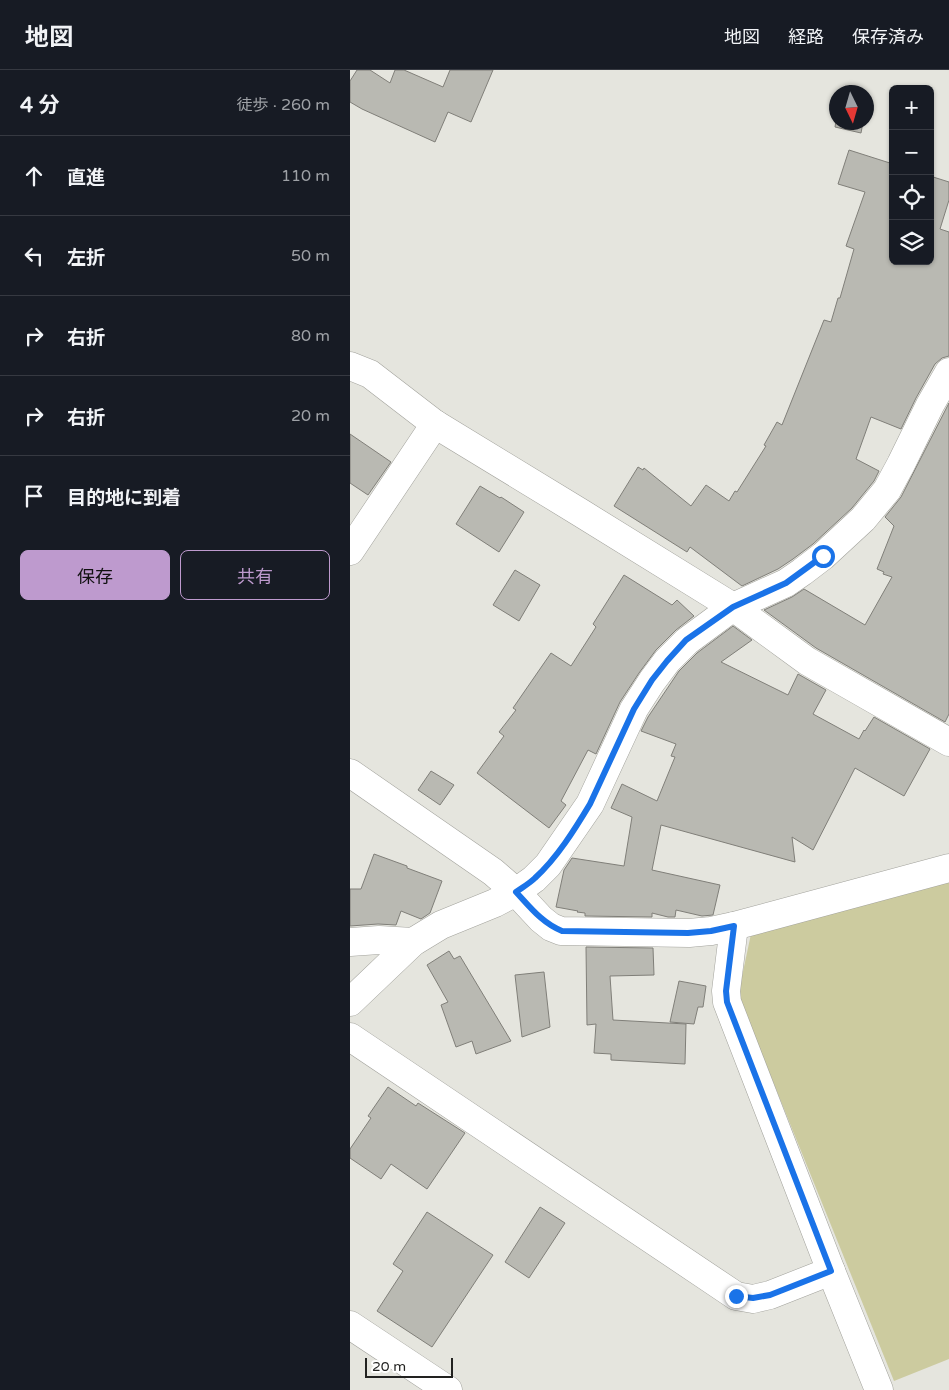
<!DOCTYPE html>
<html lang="ja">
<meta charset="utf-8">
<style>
body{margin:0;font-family:"Varela Round","Noto Sans JP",sans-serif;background:#242831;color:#f1f3f6}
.controls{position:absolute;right:15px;top:15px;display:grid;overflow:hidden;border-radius:8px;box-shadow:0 1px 4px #0004}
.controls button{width:45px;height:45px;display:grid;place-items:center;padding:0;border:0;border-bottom:1px solid #363941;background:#171b24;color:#f1f3f6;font:25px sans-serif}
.compass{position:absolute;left:479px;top:15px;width:45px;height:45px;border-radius:50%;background:#171b24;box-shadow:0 1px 4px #0004;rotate:175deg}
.scale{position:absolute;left:15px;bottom:12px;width:88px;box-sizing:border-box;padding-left:5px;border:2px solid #222220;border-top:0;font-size:14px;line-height:18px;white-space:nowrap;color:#222220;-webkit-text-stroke:4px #fffffe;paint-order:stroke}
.stop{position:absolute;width:15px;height:15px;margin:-11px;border:4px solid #1a73e8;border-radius:50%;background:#fff}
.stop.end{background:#1a73e8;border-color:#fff;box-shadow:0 1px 5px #0008}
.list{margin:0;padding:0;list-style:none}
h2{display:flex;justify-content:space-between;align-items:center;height:65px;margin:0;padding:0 20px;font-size:21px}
h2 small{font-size:16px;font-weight:400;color:#9ea1a6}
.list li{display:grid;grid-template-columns:32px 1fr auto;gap:15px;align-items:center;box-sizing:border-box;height:80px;padding:0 20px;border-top:1px solid #363941}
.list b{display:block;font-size:19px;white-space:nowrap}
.list em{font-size:16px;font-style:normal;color:#9ea1a6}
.actions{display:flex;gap:10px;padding:15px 20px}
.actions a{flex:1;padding:11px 0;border:1px solid #be9ace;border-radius:8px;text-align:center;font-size:18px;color:#be9ace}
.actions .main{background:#be9ace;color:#111}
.icon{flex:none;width:28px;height:28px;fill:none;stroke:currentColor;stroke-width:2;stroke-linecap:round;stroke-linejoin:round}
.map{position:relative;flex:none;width:599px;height:1320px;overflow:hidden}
header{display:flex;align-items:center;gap:30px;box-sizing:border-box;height:70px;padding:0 25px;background:#171b24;border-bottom:1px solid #363941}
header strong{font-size:24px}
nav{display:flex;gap:28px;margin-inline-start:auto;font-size:18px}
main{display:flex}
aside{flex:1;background:#171b24}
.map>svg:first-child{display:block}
.green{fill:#cccb9f}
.building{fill:#b9b9b2;stroke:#807f79}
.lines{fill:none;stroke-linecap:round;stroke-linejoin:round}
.minor-casing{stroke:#a2a29c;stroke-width:29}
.minor{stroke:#fff;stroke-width:28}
.route{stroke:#1a73e8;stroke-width:6}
</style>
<header>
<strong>地図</strong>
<nav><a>地図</a><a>経路</a><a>保存済み</a></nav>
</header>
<main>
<aside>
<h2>4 分<small>徒歩 · 260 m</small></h2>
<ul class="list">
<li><svg class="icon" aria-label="ahead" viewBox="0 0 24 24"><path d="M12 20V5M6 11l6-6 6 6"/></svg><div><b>直進</b></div><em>110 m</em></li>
<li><svg class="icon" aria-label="left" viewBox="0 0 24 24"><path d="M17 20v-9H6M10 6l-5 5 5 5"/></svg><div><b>左折</b></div><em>50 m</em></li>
<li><svg class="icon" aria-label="right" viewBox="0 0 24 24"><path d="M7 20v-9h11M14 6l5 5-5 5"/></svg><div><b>右折</b></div><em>80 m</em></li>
<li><svg class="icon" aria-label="right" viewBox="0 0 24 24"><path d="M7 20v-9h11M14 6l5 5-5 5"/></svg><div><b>右折</b></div><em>20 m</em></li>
<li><svg class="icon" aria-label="arrive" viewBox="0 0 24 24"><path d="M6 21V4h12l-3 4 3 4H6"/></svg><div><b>目的地に到着</b></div></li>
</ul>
<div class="actions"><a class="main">保存</a><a>共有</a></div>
</aside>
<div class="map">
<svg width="599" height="1320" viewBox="0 0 599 1320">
<rect width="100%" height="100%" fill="#e5e5de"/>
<polygon class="green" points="599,810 599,1289 544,1311 388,925 401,864"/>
<g class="building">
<polygon points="7,0 20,0 40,13 45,0 54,0 93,17 100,0 143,0 121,52 98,42 85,72 12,39 0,32 0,11"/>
<polygon points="486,51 486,52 513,52 511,63 485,57"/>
<polygon points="499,80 543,94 543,191 580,191 580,106 599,112 599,130 590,159 599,162 599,286 592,288 585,294 566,328 551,359 521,347 506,389 529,401 524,411 502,438 463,474 443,489 428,499 392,516 340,477 337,482 264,436 288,397 293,400 294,398 341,436 356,415 379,431 385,421 387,422 416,376 414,375 427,352 432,355 474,250 481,252 488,228 490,228 504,179 496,176 515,122 488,114"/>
<polygon points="599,333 599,644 595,652 466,578 414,540 442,527 454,519 515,555 542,507 533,504 534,502 527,499 544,456 535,447 551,427"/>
<polygon points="0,364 41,392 18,425 0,413"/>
<polygon points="130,416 150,428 151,427 174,442 149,482 106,454"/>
<polygon points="165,500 190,515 169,551 143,535"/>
<polygon points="274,505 322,535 327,530 344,546 326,560 306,580 289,603 270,632 246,684 238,680 211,731 216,735 199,758 127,703 154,666 149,662 166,640 163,638 201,583 221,596 246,557 243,554"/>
<polygon points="383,556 402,570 371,592 438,625 448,604 476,620 463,644 509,669 514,660 515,661 524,647 580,679 554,726 505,698 463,780 442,767 445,792 311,755 302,800 370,815 363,845 352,846 326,840 325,847 318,847 302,843 302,847 235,846 235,843 227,842 228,841 206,837 214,800 222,788 274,796 282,747 261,738 272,714 307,731 325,687 321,686 326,674 291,661 298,647 329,601 347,583"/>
<polygon points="81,701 104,715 90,735 68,720"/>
<polygon points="24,784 57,796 57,798 92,811 80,843 71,849 51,841 46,855 28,854 0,856 0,819 11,819"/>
<polygon points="236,877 303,878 304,905 260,906 263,950 336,954 335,994 261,990 261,984 244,983 246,954 237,955"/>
<polygon points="99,881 104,889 110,886 161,971 126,984 122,971 106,977 91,935 98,932 77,895"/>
<polygon points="194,902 200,957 172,967 165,905"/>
<polygon points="329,911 356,916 353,937 348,937 344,954 320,952"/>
<polygon points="38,1017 66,1036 68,1033 115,1063 77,1119 41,1094 31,1109 0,1088 0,1079 21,1048 18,1046"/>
<polygon points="190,1137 215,1153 179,1208 155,1192"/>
<polygon points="77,1142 143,1185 82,1277 27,1241 53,1201 43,1194"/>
</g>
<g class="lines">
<defs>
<g id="minor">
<polyline points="0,296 20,304 85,354 231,443 383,537 457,591 599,672"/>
<polyline points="0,481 85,354"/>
<polyline points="0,703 143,802 166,822 191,849 201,857 211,861 339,863 361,861 384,856 599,798"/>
<polyline points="384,856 376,921 377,932 481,1201 529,1320"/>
<polyline points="0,872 29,870 63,872"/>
<polyline points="0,932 63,872 91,855 145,833 166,822 184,809 198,795 240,734 284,639 302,611 317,591 337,571 383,537 436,513 452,502 473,486 513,449 537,420 551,394 580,335 599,302"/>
<polyline points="0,967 386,1226 403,1229 420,1225 481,1201"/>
<polyline points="0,1255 98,1320"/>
</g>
</defs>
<use href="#minor" class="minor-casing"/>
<use href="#minor" class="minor"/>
</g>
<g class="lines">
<path class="route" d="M386,1226L403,1228L420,1225L481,1201L377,932L376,921L384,856L361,861L338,863L212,861C192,853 180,837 166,822C173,817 180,813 185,808C207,788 225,759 240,734L284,639L302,610L317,591L336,570L383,537L436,513L473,486"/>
</g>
</svg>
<div class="controls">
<button>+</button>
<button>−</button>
<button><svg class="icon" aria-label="locate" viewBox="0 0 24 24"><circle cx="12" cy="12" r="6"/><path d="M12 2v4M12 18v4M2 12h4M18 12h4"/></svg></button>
<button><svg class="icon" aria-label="layers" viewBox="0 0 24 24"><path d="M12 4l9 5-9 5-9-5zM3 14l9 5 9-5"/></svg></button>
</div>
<svg class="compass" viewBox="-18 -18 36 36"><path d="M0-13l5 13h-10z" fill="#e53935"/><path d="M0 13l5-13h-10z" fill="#9ea1a6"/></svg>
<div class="scale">20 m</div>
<div class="stop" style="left:473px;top:486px"></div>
<div class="stop end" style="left:386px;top:1226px"></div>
</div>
</main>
